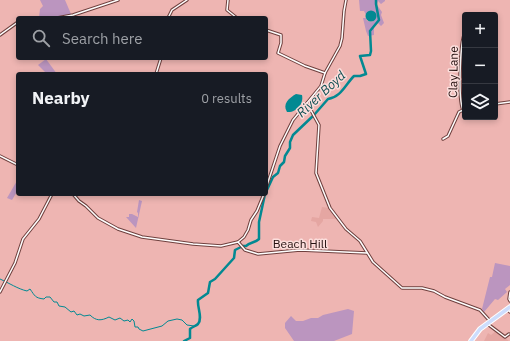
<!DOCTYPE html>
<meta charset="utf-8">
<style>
body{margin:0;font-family:"IBM Plex Sans",sans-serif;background:#242831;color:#f1f3f6}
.controls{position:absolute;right:12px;top:12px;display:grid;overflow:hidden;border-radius:4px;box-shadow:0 2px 6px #0003}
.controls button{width:36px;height:36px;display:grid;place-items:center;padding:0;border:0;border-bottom:1px solid #363941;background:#171b24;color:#f1f3f6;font:20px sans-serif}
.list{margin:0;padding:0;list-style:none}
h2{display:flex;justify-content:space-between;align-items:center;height:52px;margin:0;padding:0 16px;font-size:17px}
h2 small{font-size:13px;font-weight:400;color:#9ea1a6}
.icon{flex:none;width:22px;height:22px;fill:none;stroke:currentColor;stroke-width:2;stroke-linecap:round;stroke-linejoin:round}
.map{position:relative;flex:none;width:510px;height:341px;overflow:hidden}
.search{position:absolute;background:#171b24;box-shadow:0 2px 6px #0003;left:16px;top:16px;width:252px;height:44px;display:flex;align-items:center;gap:10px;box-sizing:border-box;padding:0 14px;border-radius:4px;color:#9ea1a6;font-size:15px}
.panel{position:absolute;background:#171b24;box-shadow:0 2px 6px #0003;left:16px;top:72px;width:252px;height:124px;border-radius:4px}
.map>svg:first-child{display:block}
.built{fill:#e5a6a2}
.green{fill:#bb95bf}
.water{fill:#028992}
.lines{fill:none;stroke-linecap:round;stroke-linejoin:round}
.stream{stroke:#028992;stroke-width:1}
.river{stroke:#028992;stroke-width:2.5}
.street-casing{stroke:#6f403e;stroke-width:3.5}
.primary-casing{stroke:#fff;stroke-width:5.5}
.street{stroke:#fff;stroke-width:1.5}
.primary{stroke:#cdddfd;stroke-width:3.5}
.labels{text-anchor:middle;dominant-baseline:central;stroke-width:3;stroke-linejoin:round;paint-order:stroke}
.street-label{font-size:12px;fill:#24100f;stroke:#fcdedc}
.water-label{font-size:13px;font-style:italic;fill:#0f4f53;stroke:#fcdedc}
</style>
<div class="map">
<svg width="510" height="341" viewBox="0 0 510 341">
<rect width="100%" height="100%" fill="#eeb5b2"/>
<g class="built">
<polygon points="322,207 329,208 337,219 323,219 323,221 318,227 316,222 311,221 312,217 319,218"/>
<polygon points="496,331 509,341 484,341 488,333 491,335"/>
</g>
<g class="green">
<polygon points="40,0 65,0 71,14 50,18 39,18 40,9 43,6"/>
<polygon points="359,0 385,0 385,1 381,4 378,1 377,5 382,12 381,15 384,23 381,26 378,23 374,27 374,35 368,36 366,31 363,18 366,18 367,21 373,22 368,12 366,15 364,11 360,11"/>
<polygon points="46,59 57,74 47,74 38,65"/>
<polygon points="18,179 18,190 12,200 7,198"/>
<polygon points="139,200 142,201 136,228 126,217 129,217 129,214 132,214 138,217 138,213 137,212"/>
<polygon points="495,263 510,266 510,285 505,289 507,292 498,300 495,299 484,312 482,309 490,277 492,277"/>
<polygon points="348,309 354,311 352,334 334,341 294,341 285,328 285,323 291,316 296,321 303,321 311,318 318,318 323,315"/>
</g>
<g class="water">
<circle cx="371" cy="16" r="5.5"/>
<path d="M296,94L302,95C304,104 296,113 287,112C282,104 289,98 296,94Z"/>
</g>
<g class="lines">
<path class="stream" d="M0,279C9,283 18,289 27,291L30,289C35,296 35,298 44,299L46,297H50L54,302H57L59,306L65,307L71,312L74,311L77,315L80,314L84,316L90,315C96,321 101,321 109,317L115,320L120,318L124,321L128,320L130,322L132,319L134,321L135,327H138L139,329L143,331L162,326L168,321L177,319L182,320L187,325L194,326"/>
<g class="river">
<path d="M266,192L273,177L278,173L280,166L284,162L285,156L290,148V142L293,135L314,115L328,99C341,97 345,85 354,76H360L366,74L360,56L370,55L371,51L370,31L379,20L376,4V0"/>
<path d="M184,341L190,338V329C192,327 196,326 198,324C203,318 197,307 198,300L208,293L210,282L215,279L234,258L235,250L243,246H246C250,242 255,243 259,239V222L265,194"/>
</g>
<defs>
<g id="street">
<polyline points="228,0 227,10 237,18"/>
<polyline points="57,18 73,15 118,0"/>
<polyline points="168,18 172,10 187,0"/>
<polyline points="266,30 281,35 281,43 278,53 305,66 325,73"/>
<polyline points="0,35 18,22"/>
<polyline points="156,74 161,58"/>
<polyline points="307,103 319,125 316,173 330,208 346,229 360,241 373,262 402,288 422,288 434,291 445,297 480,310 490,321"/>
<polyline points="495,104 510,102"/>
<path d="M463,110C458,99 460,47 464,35"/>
<polyline points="443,139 448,136 459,112 463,110"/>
<polyline points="0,156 18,165"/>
<polyline points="266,188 280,146 293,120 321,86 325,73 340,46 342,38 344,11 346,0"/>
<polyline points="73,194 79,201 86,206 98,218 118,229 142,237 193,244 221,246 238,242 244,237 248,230 251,220 257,211 264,194"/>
<polyline points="238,242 245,250 258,254 300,250 367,253"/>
<polyline points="0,292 15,263 23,239 39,219 52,194"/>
<polyline points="510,292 509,299 510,301"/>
<polyline points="507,309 510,312"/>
<polyline points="489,325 505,337 509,334"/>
</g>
<polyline id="primary" points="471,341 480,329 510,307"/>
</defs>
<use href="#street" class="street-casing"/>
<use href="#primary" class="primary-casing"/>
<use href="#street" class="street"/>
<use href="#primary" class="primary"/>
</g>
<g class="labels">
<g class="street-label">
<text transform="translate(453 72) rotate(-89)">Clay Lane</text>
<text x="300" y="243">Beach Hill</text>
</g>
<g class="water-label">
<text transform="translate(321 94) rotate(-43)">River Boyd</text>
</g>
</g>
</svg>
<div class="controls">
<button>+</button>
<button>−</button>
<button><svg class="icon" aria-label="layers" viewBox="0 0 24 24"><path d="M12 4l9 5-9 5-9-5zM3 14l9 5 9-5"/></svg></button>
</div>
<div class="search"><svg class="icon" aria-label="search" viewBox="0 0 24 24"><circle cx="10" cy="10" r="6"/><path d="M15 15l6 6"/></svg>Search here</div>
<section class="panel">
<h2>Nearby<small>0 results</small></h2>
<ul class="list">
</ul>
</section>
</div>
